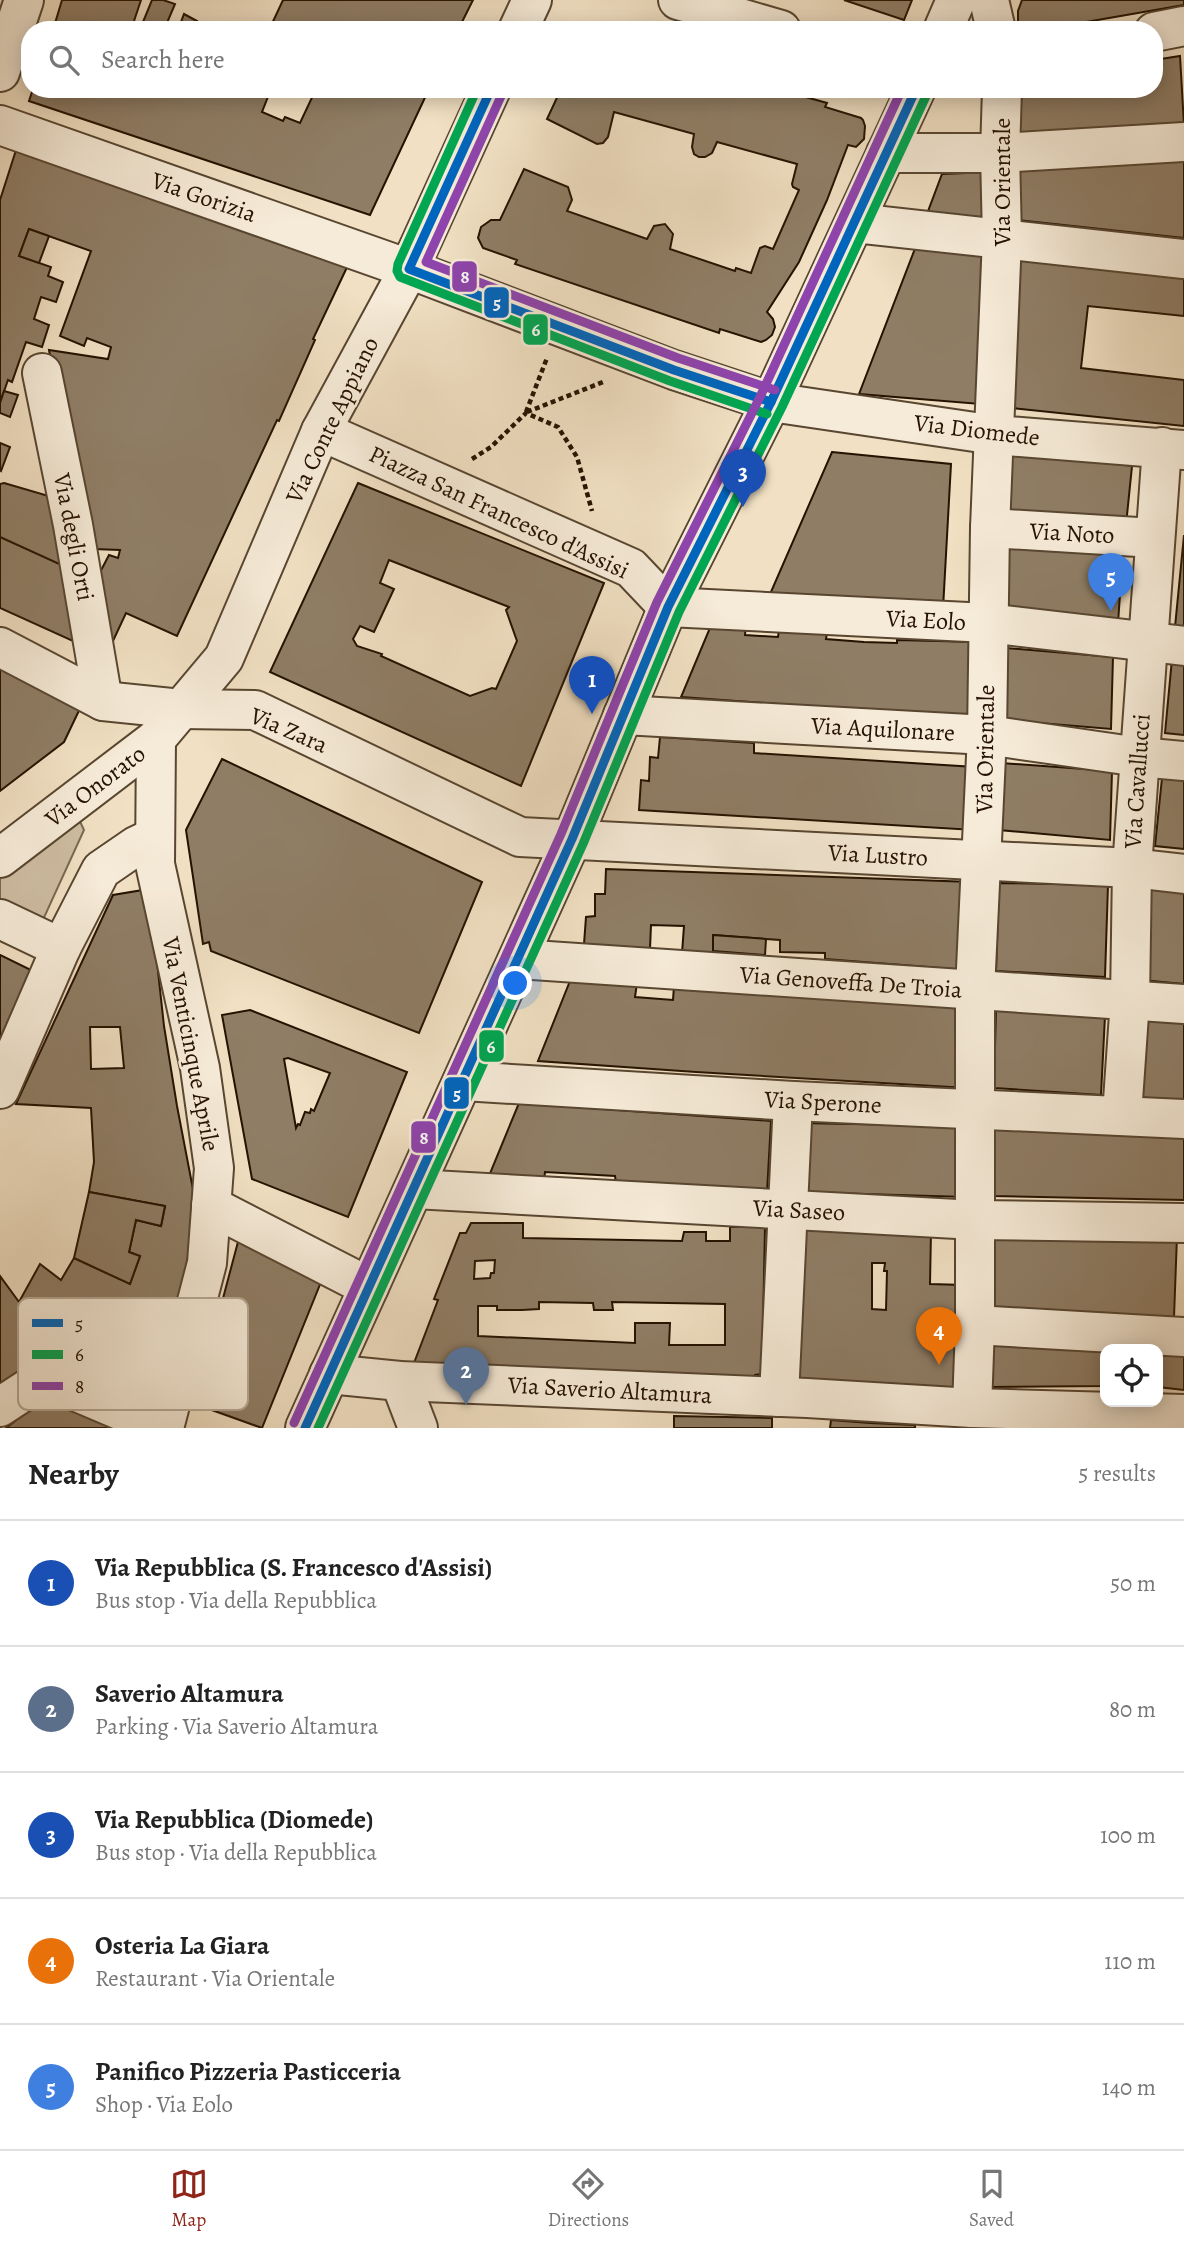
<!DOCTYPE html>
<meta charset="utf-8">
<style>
body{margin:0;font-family:Alegreya,serif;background:#f2f2f2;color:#222}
.controls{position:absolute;right:21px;bottom:21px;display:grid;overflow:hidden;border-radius:14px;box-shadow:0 4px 18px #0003}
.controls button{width:63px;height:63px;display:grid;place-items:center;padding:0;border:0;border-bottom:2px solid #e0e0e0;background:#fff;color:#222;font:35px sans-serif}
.you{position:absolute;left:516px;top:984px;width:24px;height:24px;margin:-18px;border:5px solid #fff;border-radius:50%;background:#1a73e8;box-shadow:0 0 0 10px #1a73e833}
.badge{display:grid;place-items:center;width:46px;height:46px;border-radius:50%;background:#8f2418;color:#fff;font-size:23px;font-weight:700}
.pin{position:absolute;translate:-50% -58px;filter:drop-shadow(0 2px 4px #0008)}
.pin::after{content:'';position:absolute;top:37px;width:24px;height:21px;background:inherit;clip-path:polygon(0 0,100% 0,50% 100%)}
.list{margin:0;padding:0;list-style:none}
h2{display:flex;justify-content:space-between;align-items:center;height:91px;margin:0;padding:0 28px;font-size:30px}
h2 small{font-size:23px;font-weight:400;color:#767676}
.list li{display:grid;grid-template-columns:46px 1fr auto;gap:21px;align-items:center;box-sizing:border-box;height:126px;padding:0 28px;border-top:2px solid #e0e0e0}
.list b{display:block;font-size:26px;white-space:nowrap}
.list p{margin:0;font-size:23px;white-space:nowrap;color:#767676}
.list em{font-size:23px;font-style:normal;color:#767676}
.icon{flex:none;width:38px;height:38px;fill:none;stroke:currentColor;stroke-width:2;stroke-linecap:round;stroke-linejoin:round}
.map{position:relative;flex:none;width:1184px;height:1428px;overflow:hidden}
.search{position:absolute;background:#fff;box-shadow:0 4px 18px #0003;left:21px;right:21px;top:21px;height:77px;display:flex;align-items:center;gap:18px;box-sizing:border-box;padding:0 24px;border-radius:28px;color:#767676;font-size:26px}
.sheet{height:721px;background:#fff}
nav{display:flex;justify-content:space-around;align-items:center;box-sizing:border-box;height:98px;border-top:2px solid #e0e0e0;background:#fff;font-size:19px;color:#767676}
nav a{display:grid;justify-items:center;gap:4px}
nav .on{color:#8f2418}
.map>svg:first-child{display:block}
.green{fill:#cebda2;stroke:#7a6851;stroke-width:2}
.building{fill:#8f7d65;stroke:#251200;stroke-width:2;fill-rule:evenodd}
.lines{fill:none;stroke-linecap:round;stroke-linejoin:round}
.minor-casing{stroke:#584631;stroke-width:42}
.path{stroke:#251200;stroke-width:4.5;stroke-dasharray:5 3.5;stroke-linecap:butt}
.minor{stroke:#f6ebd8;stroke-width:38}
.bus-1-casing{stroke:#f6ebd8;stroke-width:14}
.bus-2-casing{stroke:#f6ebd8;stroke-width:14}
.bus-3-casing{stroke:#f6ebd8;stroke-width:14}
.bus-1{stroke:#0065bd;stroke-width:9}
.bus-2{stroke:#00a651;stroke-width:9}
.bus-3{stroke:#8e44ad;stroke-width:9}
.labels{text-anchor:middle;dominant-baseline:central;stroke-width:5;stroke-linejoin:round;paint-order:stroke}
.street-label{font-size:24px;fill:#251200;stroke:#f6ebd8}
.key{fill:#f6ebd8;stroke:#b7aa97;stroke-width:2}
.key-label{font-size:19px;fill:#251200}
.line-badge{stroke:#f6ebd8;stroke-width:2.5}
.badge-label{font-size:19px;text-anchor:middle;font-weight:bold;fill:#fff}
</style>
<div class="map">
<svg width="1184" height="1428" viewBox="0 0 1184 1428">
<rect width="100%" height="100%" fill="#f1e0c3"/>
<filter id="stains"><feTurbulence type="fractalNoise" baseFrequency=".00286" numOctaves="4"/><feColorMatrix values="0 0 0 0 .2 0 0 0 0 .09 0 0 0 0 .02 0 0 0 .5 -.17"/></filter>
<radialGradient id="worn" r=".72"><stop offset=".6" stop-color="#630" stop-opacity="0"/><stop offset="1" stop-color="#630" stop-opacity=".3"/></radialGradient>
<polygon class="green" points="77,815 84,830 42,922 0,901 0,869"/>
<g class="building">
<polygon points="62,0 141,0 131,30 53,30"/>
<polygon points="152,0 163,0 175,4 164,30 143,22"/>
<polygon points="283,0 473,0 458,30 269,30"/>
<polygon points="844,0 912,0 904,20"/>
<polygon points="1022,0 1184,0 1184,5 1040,30 1018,30 1018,11"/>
<polygon points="184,14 197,21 193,30 178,30"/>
<polygon points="1180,56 1184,125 1017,141 1017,89 1154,89 1154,60"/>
<polygon points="33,89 271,89 262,112 283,121 285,117 300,123 316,89 429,89 370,215 29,101"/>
<polygon points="561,89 777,89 827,103 825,107 861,118 863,120 865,126 864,139 856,147 848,145 827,200 799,262 767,312 773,319 775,327 772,335 766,340 761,342 720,329 719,333 515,264 517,260 483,248 478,238 481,227 491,220 500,220 524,169 568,187 572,200 567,211 647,239 654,226 665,224 673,234 670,249 735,271 736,268 751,273 760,248 765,246 773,249 799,190 793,187 792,184 797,164 717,142 712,153 705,157 699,157 694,154 692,147 694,134 614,112 608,137 603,143 597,144 547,119"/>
<polygon points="17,147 349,263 313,339 315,340 279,421 277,420 177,636 126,613 106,656 0,608 0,537 96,580 109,555 118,558 120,550 93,549 57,399 49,350 108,359 111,347 87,338 84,346 60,336 91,251 29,229 19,256 51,267 48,276 63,282 56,302 41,297 34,319 49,325 42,347 26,342 12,382 8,380 0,403 0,200"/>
<polygon points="1184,161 1184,238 1017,220 1017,171"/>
<polygon points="990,172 989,222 927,214 942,174"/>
<polygon points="29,229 49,236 39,263 19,256"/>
<polygon points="916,246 984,254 980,404 859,394"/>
<polygon points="1014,257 1184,274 1184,316 1088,306 1081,368 1184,380 1184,426 1012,408"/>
<polygon points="4,391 18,395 10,417 0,413 0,403"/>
<polygon points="0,443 10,447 1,471 0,470"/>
<polygon points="1007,446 1132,466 1126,525 1005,518"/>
<polygon points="832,452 951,464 943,609 767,601"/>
<polygon points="4,483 52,497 68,568 0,537 0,484"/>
<path d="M358,483L604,583L521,786L270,672ZM389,560L509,607L506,610L517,641L496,689L492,688L470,696L381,656L382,654L357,646L353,639L360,626L374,632L394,589L380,583Z"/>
<polygon points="1184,535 1184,628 1175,627"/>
<polygon points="1006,540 1123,552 1118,623 1003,616"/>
<polygon points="712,623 746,625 745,635 778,637 779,630 827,633 826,639 864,642 897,643 897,640 978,642 974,718 681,697"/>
<polygon points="1006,648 1113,657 1111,729 1004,720"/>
<polygon points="0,659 85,698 64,742 0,791"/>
<polygon points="1172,659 1184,661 1184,735 1165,733"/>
<polygon points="660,737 754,743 754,753 975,767 974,830 639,810 641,780 649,781 650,757 658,758"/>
<polygon points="222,759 482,882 419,1033 211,951 209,942 203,944 186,830"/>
<polygon points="1001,763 1112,771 1110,840 999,830"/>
<polygon points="1162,778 1184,780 1184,849 1155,846"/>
<polygon points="606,869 972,882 966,970 825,959 825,953 780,952 780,940 713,935 713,953 682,953 684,926 651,925 650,949 584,944 586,917 595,916 595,894 605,894"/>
<polygon points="999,883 1108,885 1105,977 996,971"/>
<polygon points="1150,883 1184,884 1184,984 1141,980"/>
<path d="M149,889L164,1026L177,1106L197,1210L180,1298L143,1398L59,1361L52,1355L0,1391V1276L19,1302L40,1264L61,1280L74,1258L130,1284L140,1256L129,1252L136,1220L161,1226L165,1206L89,1192L94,1162L91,1108L16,1104L113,895ZM90,1027H120L124,1068L91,1069Z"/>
<polygon points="713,935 766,939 765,955 713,951"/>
<polygon points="0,955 37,973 0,1052"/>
<polygon points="570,981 637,983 635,997 673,1000 674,986 969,1005 968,1088 696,1072 538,1061"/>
<polygon points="996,1007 1105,1016 1101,1095 994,1088"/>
<path d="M250,1010L407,1072L348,1217L252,1179L222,1015ZM288,1058L330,1073L314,1111L311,1109L310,1113L305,1112L300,1125L298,1124L296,1128L284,1059Z"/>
<polygon points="1138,1016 1184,1019 1184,1100 1130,1097"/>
<polygon points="519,1103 771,1121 767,1192 617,1190 615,1176 545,1172 543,1189 484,1188"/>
<polygon points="796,1123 968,1126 966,1197 794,1192"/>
<polygon points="992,1127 1184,1134 1184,1200 992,1196"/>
<polygon points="89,1192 165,1206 161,1226 136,1220 129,1252 140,1256 130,1284 74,1258"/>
<path d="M471,1223H523V1238L682,1241L684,1232H706V1241H730V1227H765L762,1374L755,1375L753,1378L414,1363L438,1300L434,1299L460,1233H466ZM495,1260L494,1273H491L490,1278L474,1279L475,1261ZM539,1302L593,1303L594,1310H613L612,1302L725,1304V1345H669L670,1323H635V1343L478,1336V1306H497V1310H522L539,1309Z"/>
<path d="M792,1228L931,1231L930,1284L964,1285L958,1388L791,1381ZM872,1263H885L884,1271H887L886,1310L872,1309Z"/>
<polygon points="990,1229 1177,1236 1174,1317 991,1314"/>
<polygon points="239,1238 325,1272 262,1428 195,1404"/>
<polygon points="991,1342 1105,1349 1105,1386 990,1387"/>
<polygon points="1158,1351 1184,1354 1184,1390 1158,1387"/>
<polygon points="37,1388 134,1428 6,1428 15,1421"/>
<polygon points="674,1416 772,1418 772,1428 674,1428"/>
<polygon points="831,1420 870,1423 915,1425 915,1428 830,1428"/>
</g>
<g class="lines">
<defs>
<g id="minor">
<polyline points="678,0 781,30"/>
<polyline points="989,0 996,30"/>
<polyline points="518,30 532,0"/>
<polyline points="943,30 956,0"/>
<polyline points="1154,32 1184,26"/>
<polyline points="0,72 24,0"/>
<polyline points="0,125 409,269 674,370 771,402 995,435 1184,450"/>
<polyline points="886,153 1000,153 1184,142"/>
<polyline points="855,223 1184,259"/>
<polyline points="42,373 73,525 103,701"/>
<polyline points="321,431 631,568 668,607 988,623 1184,646"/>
<polyline points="990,528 1154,538"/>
<polyline points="0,647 103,701 181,709 255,710 520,837 1132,868 1184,874"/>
<polyline points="623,715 987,735 1139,757 1184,761"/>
<polyline points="156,739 155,864 200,1068 214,1168 207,1263 164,1428"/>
<polyline points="0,858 156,739 224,658 321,431 409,269 491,89"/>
<polyline points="0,919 61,948"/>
<polyline points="518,959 1184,1004"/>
<polyline points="463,1081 793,1101 1184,1119"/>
<polyline points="0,1089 61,948 101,870 136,846 155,837"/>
<polyline points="1122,1115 1130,1000 1132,868 1162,447"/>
<polyline points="414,1189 975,1220 1184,1223"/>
<polyline points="211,1206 369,1287"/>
<polyline points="975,1325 1184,1337"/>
<polyline points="329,1374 400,1381 807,1398 972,1408 1184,1414"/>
<polyline points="400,1381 418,1428"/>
<polyline points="779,1397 793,1101"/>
<polyline points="0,1407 44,1378 162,1428"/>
<polyline points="972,1408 975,1325 975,990 987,735 990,528 1002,238 1000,153 1002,89"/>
<polyline points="305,1428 572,839 668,607 771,402 916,89"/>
</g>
</defs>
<use href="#minor" class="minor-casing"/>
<g class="path">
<polyline points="526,412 547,358"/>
<polyline points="527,412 603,382"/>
<polyline points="472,459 491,447 526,413 558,427 577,457 592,511"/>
</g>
<use href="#minor" class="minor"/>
<defs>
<g id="bus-1">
<polyline points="491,89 409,269 674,370 771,402"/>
<polyline points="305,1428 572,839 668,607 771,402 916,89"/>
</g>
<g id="bus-2">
<polyline points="477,89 398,264 397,271 400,277 670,381 767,414"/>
<polyline points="318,1428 583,844 679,612 782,407 927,94"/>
</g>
<g id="bus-3">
<polyline points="502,94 426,262 678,358 775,390"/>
<polyline points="294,1423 561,834 657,602 760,397 902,89"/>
</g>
</defs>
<use href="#bus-1" class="bus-1-casing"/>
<use href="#bus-2" class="bus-2-casing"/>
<use href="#bus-3" class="bus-3-casing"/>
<use href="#bus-1" class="bus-1"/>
<use href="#bus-2" class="bus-2"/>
<use href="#bus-3" class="bus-3"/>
</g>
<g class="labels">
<g class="street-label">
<text transform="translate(1002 182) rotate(-90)">Via Orientale</text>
<text transform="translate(204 197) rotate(19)">Via Gorizia</text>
<text transform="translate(332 420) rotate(-64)">Via Conte Appiano</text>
<text transform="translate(977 430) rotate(7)">Via Diomede</text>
<text transform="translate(499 512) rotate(25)">Piazza San Francesco d'Assisi</text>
<text transform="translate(1072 533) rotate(3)">Via Noto</text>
<text transform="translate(74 537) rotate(79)">Via degli Orti</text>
<text transform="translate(926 620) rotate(3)">Via Eolo</text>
<text transform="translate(883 729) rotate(3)">Via Aquilonare</text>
<text transform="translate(289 730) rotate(23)">Via Zara</text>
<text transform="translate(985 749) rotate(-89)">Via Orientale</text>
<text transform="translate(1137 781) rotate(-86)">Via Cavallucci</text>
<text transform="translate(95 786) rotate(-37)">Via Onorato</text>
<text transform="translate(878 855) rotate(3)">Via Lustro</text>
<text transform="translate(851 982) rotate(4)">Via Genoveffa De Troia</text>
<text transform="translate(191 1044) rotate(79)">Via Venticinque Aprile</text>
<text transform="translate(823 1102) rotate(3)">Via Sperone</text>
<text transform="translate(799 1210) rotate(3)">Via Saseo</text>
<text transform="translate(610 1390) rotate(3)">Via Saverio Altamura</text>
</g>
</g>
<rect x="18" y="1298" width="230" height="112" rx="10" class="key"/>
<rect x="32" y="1319" width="31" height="8" fill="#0065bd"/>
<rect x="32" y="1350" width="31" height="9" fill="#00a651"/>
<rect x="32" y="1382" width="31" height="8" fill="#8e44ad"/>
<g class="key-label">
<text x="75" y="1330">5</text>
<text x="75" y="1361">6</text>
<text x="75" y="1393">8</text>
</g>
<g class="line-badge">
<rect x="451" y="260" width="27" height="33" rx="7" fill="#8e44ad"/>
<rect x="483" y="286" width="27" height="33" rx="7" fill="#0065bd"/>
<rect x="522" y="313" width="27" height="33" rx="7" fill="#00a651"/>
<rect x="478" y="1029" width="27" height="34" rx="7" fill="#00a651"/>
<rect x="443" y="1076" width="27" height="34" rx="7" fill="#0065bd"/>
<rect x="410" y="1120" width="27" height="34" rx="7" fill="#8e44ad"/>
</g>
<g class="badge-label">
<text x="465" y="283">8</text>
<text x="497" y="309">5</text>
<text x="536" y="336">6</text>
<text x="491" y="1053">6</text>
<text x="457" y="1100">5</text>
<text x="424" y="1144">8</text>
</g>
<rect width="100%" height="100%" filter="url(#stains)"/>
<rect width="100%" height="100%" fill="url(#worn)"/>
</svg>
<div class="controls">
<button><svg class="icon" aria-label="locate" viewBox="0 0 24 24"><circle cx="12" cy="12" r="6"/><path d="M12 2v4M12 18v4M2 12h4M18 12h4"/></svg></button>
</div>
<div class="you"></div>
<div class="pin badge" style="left:592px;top:714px;background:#1a4fb4">1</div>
<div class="pin badge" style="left:466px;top:1405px;background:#5c6f8a">2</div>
<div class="pin badge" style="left:743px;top:507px;background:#1a4fb4">3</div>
<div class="pin badge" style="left:939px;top:1365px;background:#e8710a">4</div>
<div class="pin badge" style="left:1111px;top:611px;background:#3f7fe0">5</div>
<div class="search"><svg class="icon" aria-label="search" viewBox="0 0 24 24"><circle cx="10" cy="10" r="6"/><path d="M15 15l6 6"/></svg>Search here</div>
</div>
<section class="sheet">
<h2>Nearby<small>5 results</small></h2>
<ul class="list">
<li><span class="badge" style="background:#1a4fb4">1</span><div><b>Via Repubblica (S. Francesco d'Assisi)</b><p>Bus stop · Via della Repubblica</p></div><em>50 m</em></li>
<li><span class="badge" style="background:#5c6f8a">2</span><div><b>Saverio Altamura</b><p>Parking · Via Saverio Altamura</p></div><em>80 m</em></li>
<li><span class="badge" style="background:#1a4fb4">3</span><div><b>Via Repubblica (Diomede)</b><p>Bus stop · Via della Repubblica</p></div><em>100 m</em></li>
<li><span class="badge" style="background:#e8710a">4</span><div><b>Osteria La Giara</b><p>Restaurant · Via Orientale</p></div><em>110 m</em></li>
<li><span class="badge" style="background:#3f7fe0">5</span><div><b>Panifico Pizzeria Pasticceria</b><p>Shop · Via Eolo</p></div><em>140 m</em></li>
</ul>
</section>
<nav>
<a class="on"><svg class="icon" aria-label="map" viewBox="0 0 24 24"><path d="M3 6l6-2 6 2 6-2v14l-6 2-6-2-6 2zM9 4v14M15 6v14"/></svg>Map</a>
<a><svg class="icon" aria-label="directions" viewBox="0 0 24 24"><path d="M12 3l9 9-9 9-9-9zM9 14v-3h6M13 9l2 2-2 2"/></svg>Directions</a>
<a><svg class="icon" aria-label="saved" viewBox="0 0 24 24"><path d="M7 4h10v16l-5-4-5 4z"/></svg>Saved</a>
</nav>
